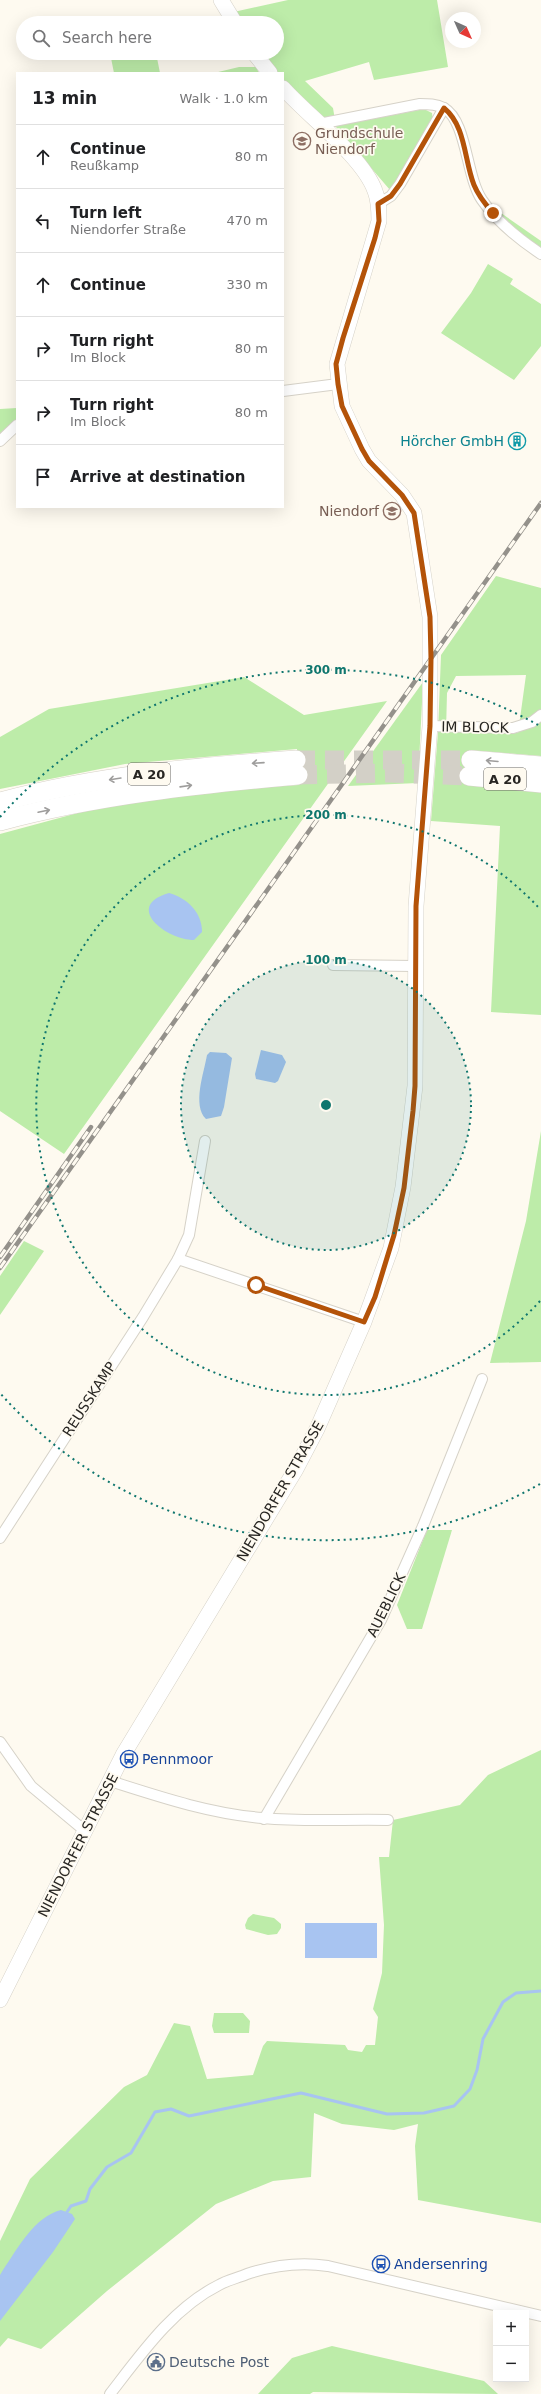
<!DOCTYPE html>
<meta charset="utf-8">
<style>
body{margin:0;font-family:"DejaVu Sans",sans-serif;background:#f2f2f2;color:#202124}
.controls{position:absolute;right:12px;bottom:12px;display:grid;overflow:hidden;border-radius:0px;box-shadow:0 4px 16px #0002}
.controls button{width:36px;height:36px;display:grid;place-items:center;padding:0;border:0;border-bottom:1px solid #e0e0e0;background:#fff;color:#202124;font:20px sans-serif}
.compass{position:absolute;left:445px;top:12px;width:36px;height:36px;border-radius:50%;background:#fff;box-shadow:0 4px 16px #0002;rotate:135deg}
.stop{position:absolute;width:12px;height:12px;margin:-9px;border:3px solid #b45309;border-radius:50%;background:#fff}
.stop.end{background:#b45309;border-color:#fff;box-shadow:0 1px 4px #0008}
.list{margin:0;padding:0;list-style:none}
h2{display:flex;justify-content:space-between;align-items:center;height:52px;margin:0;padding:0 16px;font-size:17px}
h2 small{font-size:13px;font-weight:400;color:#757577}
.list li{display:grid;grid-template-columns:26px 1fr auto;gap:12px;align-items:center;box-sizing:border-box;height:64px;padding:0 16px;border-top:1px solid #e0e0e0}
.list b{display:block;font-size:15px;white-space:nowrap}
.list p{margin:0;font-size:13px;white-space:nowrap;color:#757577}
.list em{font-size:13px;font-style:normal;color:#757577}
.icon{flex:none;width:22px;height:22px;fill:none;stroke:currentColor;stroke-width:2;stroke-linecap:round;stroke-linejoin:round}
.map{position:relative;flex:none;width:541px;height:2394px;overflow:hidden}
.search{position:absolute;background:#fff;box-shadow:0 4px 16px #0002;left:16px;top:16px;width:268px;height:44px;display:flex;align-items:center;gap:10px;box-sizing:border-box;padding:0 14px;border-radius:22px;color:#757577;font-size:15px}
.panel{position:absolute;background:#fff;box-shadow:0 4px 16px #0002;left:16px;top:72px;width:268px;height:436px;border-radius:0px}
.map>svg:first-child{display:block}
.green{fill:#bdeca9;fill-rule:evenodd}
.water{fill:#a8c4f1}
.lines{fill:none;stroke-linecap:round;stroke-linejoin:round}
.stream{stroke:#a8c4f1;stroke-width:3}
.motorway-tunnel{stroke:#d3d0c7;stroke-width:19;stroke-dasharray:19 10;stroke-linecap:butt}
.minor-casing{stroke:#d6d2c8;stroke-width:12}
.secondary-casing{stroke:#d6d2c8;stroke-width:16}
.motorway-casing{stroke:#d6d2c8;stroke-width:20}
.minor{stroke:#fff;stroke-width:10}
.secondary{stroke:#fff;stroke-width:15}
.motorway{stroke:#fff;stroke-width:19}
.rail-casing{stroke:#94918b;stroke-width:4.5}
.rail{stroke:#fefaf0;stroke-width:3;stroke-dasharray:9;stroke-linecap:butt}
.oneway{stroke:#9e9d9c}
.route{stroke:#b45309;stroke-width:5}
.ring{fill:none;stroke:#0f766e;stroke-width:2;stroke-dasharray:2 4}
.labels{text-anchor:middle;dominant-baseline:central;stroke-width:3.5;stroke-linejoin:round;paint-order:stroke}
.shield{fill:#fefaf0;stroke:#686660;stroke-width:1}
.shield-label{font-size:13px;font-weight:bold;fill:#282623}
.education-label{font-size:14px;fill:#785e54;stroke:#fefaf0;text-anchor:start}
.culture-label{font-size:14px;fill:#0d838f;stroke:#fefaf0;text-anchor:end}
.street-label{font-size:14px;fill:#282623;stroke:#fefaf0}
.transit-label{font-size:14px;fill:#164399;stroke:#fefaf0;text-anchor:start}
.service-label{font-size:14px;fill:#4e5e75;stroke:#fefaf0;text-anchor:start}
.centre{fill:#0f766e;stroke:#fefaf0;stroke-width:2}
.ring-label{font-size:12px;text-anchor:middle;font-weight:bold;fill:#0f766e;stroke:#fefaf0;stroke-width:3.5;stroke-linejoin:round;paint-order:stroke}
</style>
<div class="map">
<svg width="541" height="2394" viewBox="0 0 541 2394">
<rect width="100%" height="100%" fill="#fefaf0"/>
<g class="green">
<polygon points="288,0 437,0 448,67 374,80 369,62 305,81 333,108 336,126 424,109 432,113 433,121 390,190 336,127 318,119 283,86 283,73 270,73 254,53 277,53 277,23 235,23 229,13"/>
<polygon points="158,16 161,23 143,23"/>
<polygon points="110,53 167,53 157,58 160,73 114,73"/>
<polygon points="239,67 256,67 259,73 214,73"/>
<polygon points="491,206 541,241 541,250 525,239"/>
<polygon points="488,264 513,279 510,284 541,304 541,346 514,380 441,333 471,293"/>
<polygon points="17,408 17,421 0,437 0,409"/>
<path d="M496,576L541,588V756L469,750L467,785L541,791V1015L491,1012L500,826L431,821L438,732L441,655ZM526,675L518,733L446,732L447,693L456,676Z"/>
<polygon points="244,677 304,715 387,701 64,1154 0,1111 0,834 100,807 199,792 298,785 297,749 125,764 0,789 0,737 49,709"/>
<polygon points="423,682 418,783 348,786"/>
<polygon points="541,1131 541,1362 490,1363 526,1221"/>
<polygon points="24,1241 44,1251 0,1315 0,1276"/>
<polygon points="427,1530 452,1530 422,1629 407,1629 397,1605"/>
<polygon points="541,1750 541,2223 418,2200 415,2146 418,2124 394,2130 342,2124 314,2113 311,2177 273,2181 216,2204 107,2291 41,2349 8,2338 0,2347 0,2241 30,2179 124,2087 147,2075 174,2023 190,2026 207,2079 253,2075 263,2046 267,2041 345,2045 348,2050 362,2052 366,2045 375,2045 378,2017 373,2009 382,1973 384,1925 379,1857 389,1857 393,1820 460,1805 488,1775"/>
<polygon points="253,1914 274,1918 281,1924 281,1928 277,1934 268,1935 246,1929 245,1925 248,1918"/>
<polygon points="214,2013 243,2013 250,2021 249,2033 214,2033 212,2026"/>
<polygon points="332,2346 484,2381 498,2394 313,2392 310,2394 258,2394 292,2358"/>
</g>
<g class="water">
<path d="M169,893C187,898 202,912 202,932L194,940C166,940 123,906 169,893Z"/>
<polygon points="261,1050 282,1055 286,1062 278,1081 275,1083 256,1079 255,1074"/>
<path d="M210,1052L226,1053L232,1058L224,1107L221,1116L206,1119C192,1105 204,1073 207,1055Z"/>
<rect x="305" y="1923" width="72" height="35"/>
<path d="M61,2210L72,2214L75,2219L53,2252L0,2321V2275L3,2270C18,2248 34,2217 61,2210Z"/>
</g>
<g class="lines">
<polyline class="stream" points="67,2212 71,2206 86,2201 90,2189 107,2167 131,2153 155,2112 171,2109 189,2116 301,2093 387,2114 424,2113 454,2106 470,2089 477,2070 483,2039 503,2002 516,1993 541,1991"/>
<g class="motorway-tunnel">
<polyline points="296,760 471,760"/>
<polyline points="298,775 389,773 469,776"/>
</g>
<defs>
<g id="minor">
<path d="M319,124L420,104C428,104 436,104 444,108C467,121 466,177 482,200C497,222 520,240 541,254"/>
<polyline points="378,204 391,196 400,184 444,108"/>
<polyline points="283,391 338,384"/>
<polyline points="0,441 17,425"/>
<polyline points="430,726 513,728 532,722 541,715"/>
<polyline points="333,965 415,966"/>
<polyline points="178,1259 189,1235 205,1141"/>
<polyline points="0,1538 143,1317 178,1259 364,1322"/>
<polyline points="0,1742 31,1786 85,1831"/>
<path d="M110,1781C160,1797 211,1814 263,1818C304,1822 346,1819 388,1820"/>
<polyline points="264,1819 381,1620 423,1526 482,1379"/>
<path d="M110,2394C141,2354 173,2308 219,2285C227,2280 238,2278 247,2274C274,2265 301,2262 328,2266L541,2316"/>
</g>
<g id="secondary">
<polyline points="221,0 235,23"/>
<polyline points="254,53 270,73"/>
<path d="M0,2000L123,1755L296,1469L317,1429L364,1322L391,1248L403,1187L415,1086L416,906L430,726V617L414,513L402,495L369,461L362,449L342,406L337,364L379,221C379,211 379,201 375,191C363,157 308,116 283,88"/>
</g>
<g id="motorway">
<polyline points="471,760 541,766"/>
<polyline points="469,776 541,783"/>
<path d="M0,802C96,776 197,767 296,760"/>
<path d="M0,821C97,795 198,784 298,775"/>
</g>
</defs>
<use href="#minor" class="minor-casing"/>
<use href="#secondary" class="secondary-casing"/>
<use href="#motorway" class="motorway-casing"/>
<use href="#minor" class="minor"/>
<use href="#secondary" class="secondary"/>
<use href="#motorway" class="motorway"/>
<defs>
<g id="rail">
<polyline points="0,1257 91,1127"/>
<polyline points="0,1268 541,503"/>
</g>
</defs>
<use href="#rail" class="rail-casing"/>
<use href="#rail" class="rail"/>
</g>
<defs><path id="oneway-shaft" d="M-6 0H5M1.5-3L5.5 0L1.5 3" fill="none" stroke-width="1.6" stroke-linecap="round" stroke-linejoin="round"/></defs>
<g class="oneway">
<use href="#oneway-shaft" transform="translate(492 761) rotate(-175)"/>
<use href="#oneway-shaft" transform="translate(258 763) rotate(176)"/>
<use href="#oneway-shaft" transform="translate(115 779) rotate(171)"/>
<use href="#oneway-shaft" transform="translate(186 786) rotate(-8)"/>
<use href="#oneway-shaft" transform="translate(44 811) rotate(-12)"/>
</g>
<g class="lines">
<path class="route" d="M256,1285L364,1322L375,1297L394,1235L404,1188L413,1111L415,1086L416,906L430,726L431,658L430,617L414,513L402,495L369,461L362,449L342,406L338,384L336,364L343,338L375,238L379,221L378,204L391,196L400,184L444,108C466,126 464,160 474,185C478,195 485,204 493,213"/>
</g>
<circle cx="326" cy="1105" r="145" fill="#0f766e" fill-opacity=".12"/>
<g class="ring">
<circle cx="326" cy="1105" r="145"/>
<path d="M540 1301A290 290 0 1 1 540 909"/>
<path d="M540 1484A435 435 0 0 1 0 1393M0 817A435 435 0 0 1 540 726"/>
</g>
<defs>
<symbol id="school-ring" viewBox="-11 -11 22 22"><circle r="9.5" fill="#fefaf0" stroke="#8d6e63" stroke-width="1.5"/><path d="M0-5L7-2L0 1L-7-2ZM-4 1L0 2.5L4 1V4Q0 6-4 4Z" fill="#8d6e63"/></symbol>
<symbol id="building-ring" viewBox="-11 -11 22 22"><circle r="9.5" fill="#fefaf0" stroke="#0f9aa8" stroke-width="1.5"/><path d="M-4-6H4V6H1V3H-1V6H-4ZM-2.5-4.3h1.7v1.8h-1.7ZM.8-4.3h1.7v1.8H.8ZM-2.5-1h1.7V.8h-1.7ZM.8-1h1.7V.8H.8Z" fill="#0f9aa8"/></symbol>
<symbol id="bus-ring" viewBox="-11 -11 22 22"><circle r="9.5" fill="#fefaf0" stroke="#1a4fb4" stroke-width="1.5"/><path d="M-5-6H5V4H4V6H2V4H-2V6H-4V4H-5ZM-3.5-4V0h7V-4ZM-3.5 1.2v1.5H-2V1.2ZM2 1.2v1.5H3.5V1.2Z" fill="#1a4fb4"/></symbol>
<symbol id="civic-ring" viewBox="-11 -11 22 22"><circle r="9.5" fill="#fefaf0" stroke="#5c6f8a" stroke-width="1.5"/><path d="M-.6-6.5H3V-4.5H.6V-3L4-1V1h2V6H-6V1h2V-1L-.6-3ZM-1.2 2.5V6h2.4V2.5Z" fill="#5c6f8a"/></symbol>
</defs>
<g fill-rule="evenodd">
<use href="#school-ring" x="292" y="131" width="20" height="20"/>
<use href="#building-ring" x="507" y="431" width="20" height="20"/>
<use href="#school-ring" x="382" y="501" width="20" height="20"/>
<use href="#bus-ring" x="119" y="1749" width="20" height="20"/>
<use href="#bus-ring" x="371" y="2254" width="20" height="20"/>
<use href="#civic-ring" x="146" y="2352" width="20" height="20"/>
</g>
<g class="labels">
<g class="shield">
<rect x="128" y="763" width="42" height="22" rx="3"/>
<rect x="484" y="768" width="42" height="22" rx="3"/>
</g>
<g class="shield-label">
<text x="149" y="774">A 20</text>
<text x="505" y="779">A 20</text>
</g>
<g class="education-label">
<text x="315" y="133">Grundschule<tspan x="315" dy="16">Niendorf</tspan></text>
<text x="379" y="511" text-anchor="end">Niendorf</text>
</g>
<g class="culture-label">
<text x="504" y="441">Hörcher GmbH</text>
</g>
<g class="street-label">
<text transform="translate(475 727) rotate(1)">IM BLOCK</text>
<text transform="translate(89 1399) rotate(-57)">REUSSKAMP</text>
<text transform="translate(280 1491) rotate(-60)">NIENDORFER STRASSE</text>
<text transform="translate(386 1605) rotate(-64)">AUEBLICK</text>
<text transform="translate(78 1845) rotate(-63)">NIENDORFER STRASSE</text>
</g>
<g class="transit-label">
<text x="142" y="1759">Pennmoor</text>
<text x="394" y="2264">Andersenring</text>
</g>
<g class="service-label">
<text x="169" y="2362">Deutsche Post</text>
</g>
</g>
<circle cx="326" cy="1105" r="6" class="centre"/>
<g class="ring-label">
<text x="326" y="674">300 m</text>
<text x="326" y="819">200 m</text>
<text x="326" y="964">100 m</text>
</g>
</svg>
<div class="controls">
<button>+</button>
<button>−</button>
</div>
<svg class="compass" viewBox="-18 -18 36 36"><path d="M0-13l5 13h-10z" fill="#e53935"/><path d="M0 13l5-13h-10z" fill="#757577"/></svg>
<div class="stop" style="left:256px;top:1285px"></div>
<div class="stop end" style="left:493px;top:213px"></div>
<div class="search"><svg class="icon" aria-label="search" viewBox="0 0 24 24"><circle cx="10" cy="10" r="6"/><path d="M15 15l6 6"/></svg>Search here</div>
<section class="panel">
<h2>13 min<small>Walk · 1.0 km</small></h2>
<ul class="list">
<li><svg class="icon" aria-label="ahead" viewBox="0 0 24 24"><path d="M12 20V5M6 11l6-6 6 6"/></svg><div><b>Continue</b><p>Reußkamp</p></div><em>80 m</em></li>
<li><svg class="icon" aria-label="left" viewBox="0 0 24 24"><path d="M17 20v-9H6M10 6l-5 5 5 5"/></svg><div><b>Turn left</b><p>Niendorfer Straße</p></div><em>470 m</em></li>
<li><svg class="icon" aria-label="ahead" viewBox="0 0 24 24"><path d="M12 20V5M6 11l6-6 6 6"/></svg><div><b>Continue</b></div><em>330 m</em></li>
<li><svg class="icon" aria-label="right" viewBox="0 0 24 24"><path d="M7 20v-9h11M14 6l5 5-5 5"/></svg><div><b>Turn right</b><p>Im Block</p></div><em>80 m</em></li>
<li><svg class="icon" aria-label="right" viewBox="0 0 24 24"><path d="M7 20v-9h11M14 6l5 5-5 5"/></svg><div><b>Turn right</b><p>Im Block</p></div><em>80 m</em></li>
<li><svg class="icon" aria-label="arrive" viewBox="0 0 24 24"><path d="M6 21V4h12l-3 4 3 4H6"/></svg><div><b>Arrive at destination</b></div></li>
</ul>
</section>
</div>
